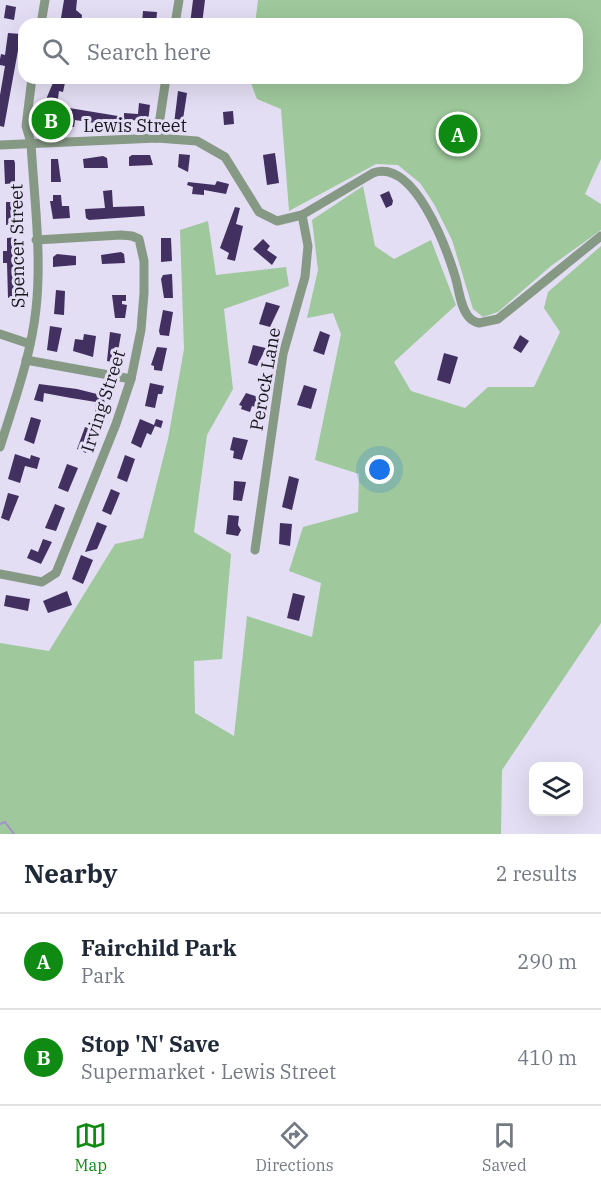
<!DOCTYPE html>
<meta charset="utf-8">
<style>
body{margin:0;font-family:"IBM Plex Serif",serif;background:#f6f6f7;color:#1f2937}
.controls{position:absolute;right:18px;bottom:18px;display:grid;overflow:hidden;border-radius:12px;box-shadow:0 6px 24px #0002}
.controls button{width:54px;height:54px;display:grid;place-items:center;padding:0;border:0;border-bottom:2px solid #e0e1e3;background:#fff;color:#1f2937;font:30px sans-serif}
.you{position:absolute;left:380px;top:470px;width:21px;height:21px;margin:-15px;border:4px solid #fff;border-radius:50%;background:#1a73e8;box-shadow:0 0 0 9px #1a73e833}
.badge{display:grid;place-items:center;width:39px;height:39px;border-radius:50%;background:#0f8a12;color:#fff;font-size:20px;font-weight:700}
.pin{position:absolute;translate:-50% -50%;border:3px solid #fff;box-shadow:0 2px 6px #0006}
.list{margin:0;padding:0;list-style:none}
h2{display:flex;justify-content:space-between;align-items:center;height:78px;margin:0;padding:0 24px;font-size:26px}
h2 small{font-size:20px;font-weight:400;color:#747a83}
.list li{display:grid;grid-template-columns:39px 1fr auto;gap:18px;align-items:center;box-sizing:border-box;height:96px;padding:0 24px;border-top:2px solid #e0e1e3}
.list b{display:block;font-size:22px;white-space:nowrap}
.list p{margin:0;font-size:20px;white-space:nowrap;color:#747a83}
.list em{font-size:20px;font-style:normal;color:#747a83}
.icon{flex:none;width:33px;height:33px;fill:none;stroke:currentColor;stroke-width:2;stroke-linecap:round;stroke-linejoin:round}
.map{position:relative;flex:none;width:601px;height:834px;overflow:hidden}
.search{position:absolute;background:#fff;box-shadow:0 6px 24px #0002;left:18px;right:18px;top:18px;height:66px;display:flex;align-items:center;gap:15px;box-sizing:border-box;padding:0 21px;border-radius:18px;color:#747a83;font-size:22px}
.sheet{height:270px;background:#fff}
nav{display:flex;justify-content:space-around;align-items:center;box-sizing:border-box;height:84px;border-top:2px solid #e0e1e3;background:#fff;font-size:16px;color:#747a83}
nav a{display:grid;justify-items:center;gap:3px}
nav .on{color:#0f8a12}
.map>svg:first-child{display:block}
.green{fill:#9fc89c}
.lines{fill:none;stroke-linecap:round;stroke-linejoin:round}
.stream{stroke:#a392cb;stroke-width:2}
.building{fill:#413060}
.street{stroke:#869985;stroke-width:9}
.labels{text-anchor:middle;dominant-baseline:central;stroke-width:6;stroke-linejoin:round;paint-order:stroke}
.street-label{font-size:18px;fill:#19171e;stroke:#e4def4}
</style>
<div class="map">
<svg width="601" height="834" viewBox="0 0 601 834">
<rect width="100%" height="100%" fill="#e4def4"/>
<g class="green">
<polygon points="258,0 601,0 601,159 585,194 601,204 601,230 551,266 498,312 483,317 473,309 452,240 434,204 420,183 398,165 376,164 289,211 281,109 257,99 249,78 577,78 577,24 255,24"/>
<polygon points="363,186 375,246 394,259 431,240 456,305 394,362 411,391 465,408 488,387 534,387 560,332 544,308 548,292 601,246 601,623 502,770 501,834 0,834 0,643 49,651 115,544 143,538 168,439 184,349 180,230 208,221 216,275 286,267 289,286 224,309 233,389 207,435 194,532 231,554 222,659 194,661 195,713 234,736 247,616 312,637 321,583 289,571 303,527 358,512 359,474 315,460 341,334 333,313 307,318 318,270 312,220"/>
</g>
<g class="lines">
<polyline class="stream" points="0,824 5,822 14,834"/>
</g>
<g class="building">
<polygon points="64,0 77,0 76,10 82,15 81,24 60,24"/>
<polygon points="193,0 205,0 202,24 190,24"/>
<polygon points="6,5 16,7 14,20 4,18"/>
<polygon points="143,11 157,12 156,24 142,24"/>
<polygon points="8,33 21,34 4,127 0,126 0,95 5,66 0,65 0,59 1,54 5,55"/>
<polygon points="55,78 66,78 63,92 59,91 57,106 124,117 124,113 138,114 139,103 150,105 148,122 131,120 131,126 125,125 124,128 94,125 95,123 75,120 74,127 45,124 47,97"/>
<polygon points="178,91 187,93 182,126 174,124"/>
<polygon points="233,111 234,124 224,125 223,112"/>
<polygon points="275,153 279,183 267,185 263,155"/>
<polygon points="179,154 190,155 188,172 178,167"/>
<polygon points="132,155 150,155 153,165 129,166 129,157"/>
<polygon points="103,156 107,158 108,168 84,168 83,159"/>
<polygon points="51,159 58,159 61,182 51,182"/>
<polygon points="4,160 14,160 15,163 15,183 5,184"/>
<polygon points="217,181 229,184 226,194 204,190 204,195 192,194 193,187 187,185 188,182 215,185"/>
<polygon points="112,190 113,207 144,206 145,216 89,220 86,218 85,209 105,208 103,191"/>
<polygon points="389,191 393,201 392,205 386,208 380,195"/>
<polygon points="53,195 61,195 62,206 69,206 70,218 53,219 50,201 53,201"/>
<polygon points="6,202 15,202 16,225 6,225"/>
<polygon points="235,207 240,208 236,224 243,226 235,261 227,259 229,253 220,248"/>
<polygon points="17,237 19,295 8,298 7,263 3,263 3,251 7,251 7,238"/>
<polygon points="161,238 171,238 172,261 161,262"/>
<polygon points="263,239 270,246 267,250 277,257 272,265 253,249"/>
<polygon points="121,252 124,254 125,263 102,264 101,255"/>
<polygon points="57,254 76,256 76,265 53,267 53,257"/>
<polygon points="172,274 173,298 164,298 161,279 163,275"/>
<polygon points="56,290 65,291 64,315 54,314"/>
<polygon points="112,295 126,295 126,301 122,301 122,304 127,305 125,318 115,318"/>
<polygon points="266,302 280,306 270,327 259,324"/>
<polygon points="163,310 173,312 169,336 160,335 159,331"/>
<polygon points="50,326 62,328 57,352 47,350"/>
<polygon points="320,331 330,335 324,355 313,351"/>
<polygon points="110,332 121,334 116,363 107,361"/>
<polygon points="84,334 96,336 93,357 73,351 75,339 83,340"/>
<polygon points="520,335 529,341 521,353 513,348"/>
<polygon points="253,345 266,348 257,366 248,363"/>
<polygon points="157,347 167,348 162,371 154,370 154,366 151,365"/>
<polygon points="444,353 458,357 450,384 437,380"/>
<polygon points="150,383 164,386 162,394 158,394 155,408 145,406"/>
<polygon points="39,384 77,389 105,396 104,413 95,412 96,402 71,398 44,393 43,402 34,400"/>
<polygon points="304,385 317,389 311,409 297,405"/>
<polygon points="246,393 258,397 255,407 252,406 250,412 241,409 242,406 239,405"/>
<polygon points="31,417 41,420 34,444 24,440"/>
<polygon points="140,419 154,425 156,419 163,421 161,428 155,426 151,435 147,433 141,448 131,443"/>
<polygon points="85,427 95,431 86,453 77,449"/>
<polygon points="233,437 248,440 242,460 233,458 234,451 230,450"/>
<polygon points="15,454 30,459 31,455 40,458 37,469 25,466 20,483 8,479"/>
<polygon points="125,455 135,459 127,482 117,478"/>
<polygon points="67,464 78,468 68,492 58,488"/>
<polygon points="289,476 299,479 292,510 282,507"/>
<polygon points="234,481 246,482 242,501 233,500"/>
<polygon points="111,489 120,493 111,515 102,511"/>
<polygon points="8,493 19,496 9,521 1,518"/>
<polygon points="55,504 65,508 56,531 45,528"/>
<polygon points="228,515 239,516 238,525 241,530 238,536 226,534"/>
<polygon points="97,522 107,526 97,549 85,552"/>
<polygon points="280,523 292,524 290,546 279,544"/>
<polygon points="43,539 52,542 41,564 27,558 31,549 38,552"/>
<polygon points="81,555 93,560 83,584 72,579"/>
<polygon points="67,591 72,605 48,613 43,601"/>
<polygon points="293,593 305,596 299,621 287,618"/>
<polygon points="6,595 30,599 28,611 4,606"/>
</g>
<g class="lines">
<g class="street">
<polyline points="41,24 45,0"/>
<polyline points="175,24 179,0"/>
<polyline points="157,138 166,78"/>
<path d="M0,145L157,138L197,141L225,157L259,212L277,221L302,215L373,173C414,158 446,247 455,276C459,289 460,306 468,316C471,320 474,322 479,323L498,319L601,236"/>
<polyline points="0,334 30,344"/>
<polyline points="26,360 131,379"/>
<path d="M0,447C14,402 31,356 36,309C42,255 34,197 31,143L26,126L32,78"/>
<polyline points="255,550 283,354 305,277 308,246 302,215"/>
<polyline points="0,574 42,582 56,573 116,424 131,379 141,330 144,293 144,261 139,239 132,236 121,235 36,240"/>
</g>
</g>
<g class="labels">
<g class="street-label">
<text x="135" y="125">Lewis Street</text>
<text transform="translate(17 246) rotate(-91)">Spencer Street</text>
<text transform="translate(265 379) rotate(-80)">Perock Lane</text>
<text transform="translate(103 401) rotate(-72)">Irving Street</text>
</g>
</g>
</svg>
<div class="controls">
<button><svg class="icon" aria-label="layers" viewBox="0 0 24 24"><path d="M12 4l9 5-9 5-9-5zM3 14l9 5 9-5"/></svg></button>
</div>
<div class="you"></div>
<div class="pin badge" style="left:458px;top:134px">A</div>
<div class="pin badge" style="left:51px;top:120px">B</div>
<div class="search"><svg class="icon" aria-label="search" viewBox="0 0 24 24"><circle cx="10" cy="10" r="6"/><path d="M15 15l6 6"/></svg>Search here</div>
</div>
<section class="sheet">
<h2>Nearby<small>2 results</small></h2>
<ul class="list">
<li><span class="badge">A</span><div><b>Fairchild Park</b><p>Park</p></div><em>290 m</em></li>
<li><span class="badge">B</span><div><b>Stop 'N' Save</b><p>Supermarket · Lewis Street</p></div><em>410 m</em></li>
</ul>
</section>
<nav>
<a class="on"><svg class="icon" aria-label="map" viewBox="0 0 24 24"><path d="M3 6l6-2 6 2 6-2v14l-6 2-6-2-6 2zM9 4v14M15 6v14"/></svg>Map</a>
<a><svg class="icon" aria-label="directions" viewBox="0 0 24 24"><path d="M12 3l9 9-9 9-9-9zM9 14v-3h6M13 9l2 2-2 2"/></svg>Directions</a>
<a><svg class="icon" aria-label="saved" viewBox="0 0 24 24"><path d="M7 4h10v16l-5-4-5 4z"/></svg>Saved</a>
</nav>
